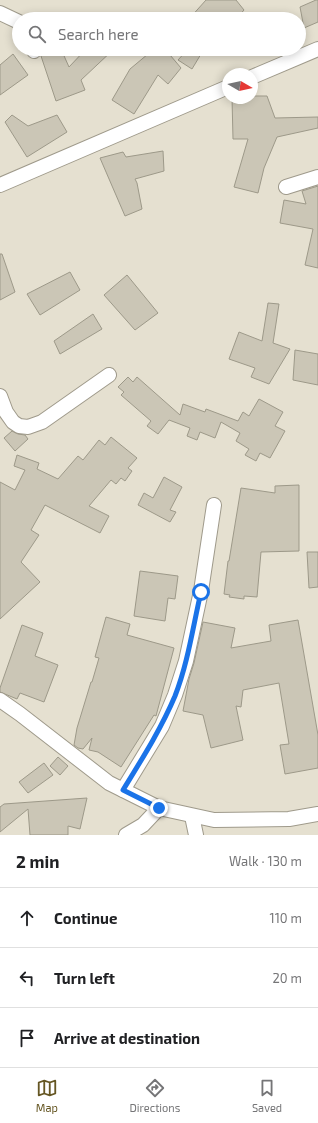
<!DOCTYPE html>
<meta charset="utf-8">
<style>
body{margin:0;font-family:"Exo 2",sans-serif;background:#f2f2f2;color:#202124}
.compass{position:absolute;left:222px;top:68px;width:36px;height:36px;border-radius:50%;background:#fff;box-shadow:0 2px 10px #0003;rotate:99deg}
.stop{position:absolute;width:12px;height:12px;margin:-9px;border:3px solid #1a73e8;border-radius:50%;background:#fff}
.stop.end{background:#1a73e8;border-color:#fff;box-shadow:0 1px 4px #0008}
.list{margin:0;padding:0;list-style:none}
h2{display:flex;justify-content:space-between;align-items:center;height:52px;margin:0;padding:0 16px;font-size:17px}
h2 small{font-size:13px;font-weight:400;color:#757577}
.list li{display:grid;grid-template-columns:26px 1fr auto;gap:12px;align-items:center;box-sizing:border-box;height:60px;padding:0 16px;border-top:1px solid #e0e0e0}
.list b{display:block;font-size:15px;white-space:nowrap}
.list em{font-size:13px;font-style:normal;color:#757577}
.icon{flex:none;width:22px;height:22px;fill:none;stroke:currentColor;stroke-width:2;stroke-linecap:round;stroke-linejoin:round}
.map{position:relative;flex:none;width:318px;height:835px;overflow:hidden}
.search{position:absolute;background:#fff;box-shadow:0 2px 10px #0003;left:12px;right:12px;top:12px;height:44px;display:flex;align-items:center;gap:10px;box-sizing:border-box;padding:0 14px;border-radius:22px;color:#757577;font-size:15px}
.sheet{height:232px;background:#fff}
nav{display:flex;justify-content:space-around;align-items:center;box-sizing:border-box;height:56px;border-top:1px solid #e0e0e0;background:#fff;font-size:11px;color:#757577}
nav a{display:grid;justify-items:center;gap:2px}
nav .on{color:#655623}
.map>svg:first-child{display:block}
.building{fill:#cbc6b6;stroke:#9d9989}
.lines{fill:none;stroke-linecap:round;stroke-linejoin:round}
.minor-casing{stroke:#9f9a8b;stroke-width:16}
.minor{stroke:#fff;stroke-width:14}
.route{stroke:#1a73e8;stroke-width:5}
</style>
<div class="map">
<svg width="318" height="835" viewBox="0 0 318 835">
<rect width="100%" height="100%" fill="#e5e0d0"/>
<g class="building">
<polygon points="206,0 236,0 244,10 236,19 189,19"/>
<polygon points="316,0 318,0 318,22 304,28 300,7"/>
<polygon points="54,49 61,49 69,67 86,49 114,49 81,80 85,90 56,101 41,56"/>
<polygon points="154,49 165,49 181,68 168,84 158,75 134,114 112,100 130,69"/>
<polygon points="188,49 204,49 192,69 178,60"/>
<polygon points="13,54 28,75 0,95 0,65"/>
<polygon points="252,96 267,96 275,118 318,117 318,128 277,137 264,168 258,193 234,187 248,139 233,139 232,98 252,98"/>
<polygon points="12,115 28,126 57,115 67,132 27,157 5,122"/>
<polygon points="163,151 164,171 135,179 137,183 142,209 125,216 100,158 123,152 126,157"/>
<polygon points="318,186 318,268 305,265 313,229 280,223 284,200 306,204 302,191"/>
<polygon points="0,254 2,254 15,292 0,300"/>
<polygon points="70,272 80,290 40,315 27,294"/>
<polygon points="127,275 158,313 135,330 104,295"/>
<polygon points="268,303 279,304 273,343 290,349 269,384 251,377 255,368 229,359 239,332 262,341"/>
<polygon points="93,314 102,329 60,354 54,341"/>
<polygon points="295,350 318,354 318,385 293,380"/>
<polygon points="128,377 133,382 137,377 180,415 183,404 205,412 206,409 238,421 243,412 249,416 259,399 283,412 275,426 285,431 270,458 260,453 256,461 245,455 249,449 236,441 240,433 221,422 215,438 200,432 197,440 187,436 190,428 169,420 158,434 147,426 151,421 121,395 124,392 118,387"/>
<polygon points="12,431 18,434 25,435 28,439 15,451 4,438"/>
<polygon points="111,437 137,458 128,468 132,471 125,481 121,478 116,484 111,480 89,506 109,516 100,533 45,505 31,530 39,535 21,562 40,582 0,619 0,482 15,490 25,470 14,466 17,455 39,463 37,469 58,479 78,456 83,460 99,440 105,445"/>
<polygon points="164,477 182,487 170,510 176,512 170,522 138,505 144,493 153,498"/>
<polygon points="299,485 299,551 261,552 257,597 244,596 244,599 229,597 230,595 224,594 228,561 229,561 241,488 275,493 275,486"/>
<polygon points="307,552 318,552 318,587 309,588"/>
<polygon points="140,571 178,576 175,599 168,598 165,621 134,616"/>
<polygon points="106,617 130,624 127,635 174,648 156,716 154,715 121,767 98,752 89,750 92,738 83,749 78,748 74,745 77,728 91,682 92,682 99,658 95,657"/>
<polygon points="298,620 318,735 318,768 285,774 280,745 289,744 279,683 243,690 241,707 236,706 243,740 211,748 203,715 183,711 189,679 194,663 203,622 235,628 231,648 271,641 269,625"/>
<polygon points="22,625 43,633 35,656 58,665 44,702 20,693 17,699 0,692 0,688"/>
<polygon points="58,757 68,766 60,775 50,766"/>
<polygon points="44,763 53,775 28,793 19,782"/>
<polygon points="87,798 80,829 68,826 68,835 30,835 28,809 0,832 0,807 4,804"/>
</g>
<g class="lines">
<defs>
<g id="minor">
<polyline points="0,13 19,22"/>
<polyline points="33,49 34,51"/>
<polyline points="252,77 318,49"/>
<polyline points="0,185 228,87"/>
<polyline points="286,187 318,177"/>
<polyline points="0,396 6,412 13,422 19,426 28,427 42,422 109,375"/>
<polyline points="0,700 20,714 109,783 159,808 214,820 289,819 318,814"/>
<polyline points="123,790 162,726 175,695 186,661 201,591 214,505"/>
<polyline points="192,816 196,835"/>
<polyline points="126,835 143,825 159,808"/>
</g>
</defs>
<use href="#minor" class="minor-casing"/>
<use href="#minor" class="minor"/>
</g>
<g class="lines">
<path class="route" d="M159,808L123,790C142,759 161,729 175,696C188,663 193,626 201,592"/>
</g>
</svg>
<svg class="compass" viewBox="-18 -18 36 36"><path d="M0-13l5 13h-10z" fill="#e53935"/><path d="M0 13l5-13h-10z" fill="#757577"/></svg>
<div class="stop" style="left:201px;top:592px"></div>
<div class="stop end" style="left:159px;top:808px"></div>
<div class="search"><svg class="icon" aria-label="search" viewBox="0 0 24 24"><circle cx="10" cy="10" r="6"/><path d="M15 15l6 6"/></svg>Search here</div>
</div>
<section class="sheet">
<h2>2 min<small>Walk · 130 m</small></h2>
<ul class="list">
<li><svg class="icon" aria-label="ahead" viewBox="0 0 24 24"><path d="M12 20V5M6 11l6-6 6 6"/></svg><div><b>Continue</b></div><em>110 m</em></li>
<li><svg class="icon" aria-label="left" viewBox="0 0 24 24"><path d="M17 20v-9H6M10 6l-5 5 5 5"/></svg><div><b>Turn left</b></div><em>20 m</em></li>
<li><svg class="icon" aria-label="arrive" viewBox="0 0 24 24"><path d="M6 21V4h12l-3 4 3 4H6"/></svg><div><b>Arrive at destination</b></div></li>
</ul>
</section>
<nav>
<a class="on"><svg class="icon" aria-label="map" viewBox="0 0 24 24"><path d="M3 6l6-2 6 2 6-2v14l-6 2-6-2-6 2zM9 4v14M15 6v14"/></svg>Map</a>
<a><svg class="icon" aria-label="directions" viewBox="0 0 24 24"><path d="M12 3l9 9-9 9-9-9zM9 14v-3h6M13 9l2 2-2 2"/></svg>Directions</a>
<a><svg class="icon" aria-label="saved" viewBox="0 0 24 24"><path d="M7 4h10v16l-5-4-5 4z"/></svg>Saved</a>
</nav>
